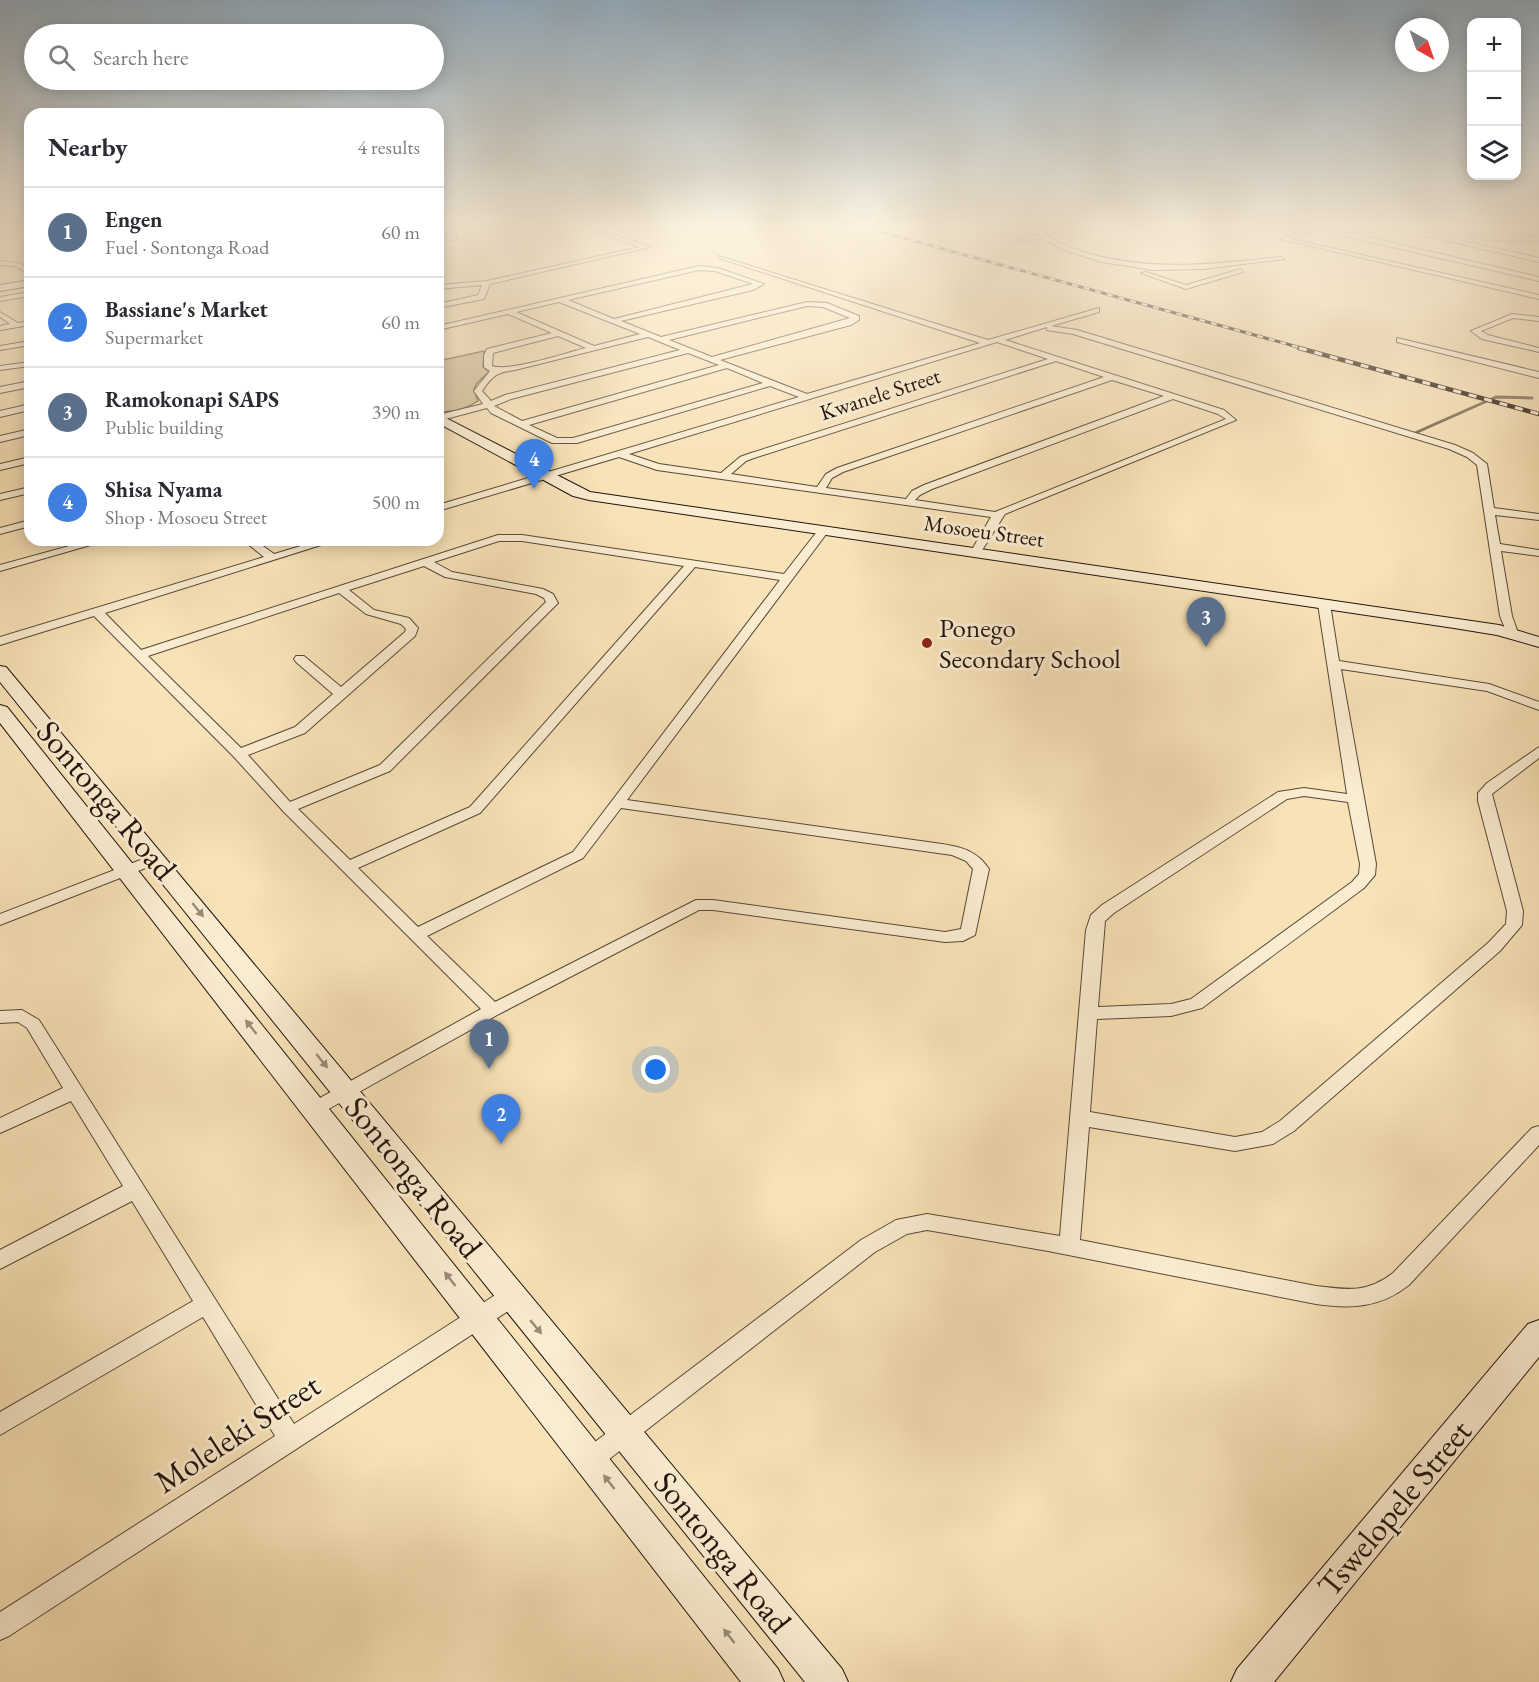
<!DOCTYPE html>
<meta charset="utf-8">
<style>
body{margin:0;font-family:"EB Garamond",serif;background:#f2f2f3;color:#2b2b33}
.controls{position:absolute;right:18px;top:18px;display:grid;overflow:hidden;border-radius:12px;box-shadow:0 3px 15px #0003}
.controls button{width:54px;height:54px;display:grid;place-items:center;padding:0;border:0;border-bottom:2px solid #e1e1e2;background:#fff;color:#2b2b33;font:30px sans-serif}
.compass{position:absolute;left:1395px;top:18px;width:54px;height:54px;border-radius:50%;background:#fff;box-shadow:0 3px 15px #0003;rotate:140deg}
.you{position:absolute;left:656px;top:1070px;width:21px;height:21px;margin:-15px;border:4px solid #fff;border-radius:50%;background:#1a73e8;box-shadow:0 0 0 9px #1a73e833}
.badge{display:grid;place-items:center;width:39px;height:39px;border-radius:50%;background:#b45309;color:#fff;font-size:20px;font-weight:700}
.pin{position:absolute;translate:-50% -50px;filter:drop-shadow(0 2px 3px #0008)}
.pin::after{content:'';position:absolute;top:32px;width:21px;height:18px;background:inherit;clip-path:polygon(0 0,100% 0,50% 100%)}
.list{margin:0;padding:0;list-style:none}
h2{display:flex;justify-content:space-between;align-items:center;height:78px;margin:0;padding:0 24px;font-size:26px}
h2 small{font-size:20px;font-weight:400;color:#7c7c81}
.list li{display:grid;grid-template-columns:39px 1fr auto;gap:18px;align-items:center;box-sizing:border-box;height:90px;padding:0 24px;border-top:2px solid #e1e1e2}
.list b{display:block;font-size:22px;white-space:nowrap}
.list p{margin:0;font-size:20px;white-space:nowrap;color:#7c7c81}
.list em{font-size:20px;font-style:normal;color:#7c7c81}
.icon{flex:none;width:33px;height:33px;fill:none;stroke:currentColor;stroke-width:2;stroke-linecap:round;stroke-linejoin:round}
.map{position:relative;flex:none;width:1539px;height:1682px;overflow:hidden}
.search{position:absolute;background:#fff;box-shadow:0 3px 15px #0003;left:24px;top:24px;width:420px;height:66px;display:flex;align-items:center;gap:15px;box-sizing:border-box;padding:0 21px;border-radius:33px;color:#7c7c81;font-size:22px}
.panel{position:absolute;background:#fff;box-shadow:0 3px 15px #0003;left:24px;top:108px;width:420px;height:438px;border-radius:18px}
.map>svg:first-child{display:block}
.green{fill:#d4bf9a;stroke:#7c6a53;stroke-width:1.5}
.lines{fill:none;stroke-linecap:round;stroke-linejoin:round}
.stream{stroke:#786650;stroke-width:3}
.street-casing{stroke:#584837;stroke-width:2}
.secondary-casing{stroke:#23150c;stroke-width:2}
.street{fill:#faecd0;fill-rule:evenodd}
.secondary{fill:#faecd0;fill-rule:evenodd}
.rail-far1-casing{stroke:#23150c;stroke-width:3}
.rail-casing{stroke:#23150c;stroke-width:4.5}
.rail-far1{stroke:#faecd0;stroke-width:2;stroke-dasharray:6;stroke-linecap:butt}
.rail{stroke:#faecd0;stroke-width:3;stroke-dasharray:8;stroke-linecap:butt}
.oneway{fill:#998b78}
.poi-dot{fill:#8f2418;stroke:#faecd0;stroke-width:2}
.labels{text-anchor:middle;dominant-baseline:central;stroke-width:6;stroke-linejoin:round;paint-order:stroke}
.far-street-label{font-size:22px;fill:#23150c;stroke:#faecd0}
.poi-label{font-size:27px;fill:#23150c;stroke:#faecd0;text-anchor:start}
.near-street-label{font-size:33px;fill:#23150c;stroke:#faecd0}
</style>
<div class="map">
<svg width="1539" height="1682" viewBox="0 0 1539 1682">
<rect width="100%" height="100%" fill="#f8e2b7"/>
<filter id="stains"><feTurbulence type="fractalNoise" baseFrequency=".00333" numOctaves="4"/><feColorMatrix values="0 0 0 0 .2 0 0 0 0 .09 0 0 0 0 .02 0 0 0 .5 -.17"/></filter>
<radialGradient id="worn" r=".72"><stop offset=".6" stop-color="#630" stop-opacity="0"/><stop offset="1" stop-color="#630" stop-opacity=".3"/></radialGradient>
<path class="green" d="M484,351L483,367L489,372L477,383L474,389L478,401C468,408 456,411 444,412L438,408V361Z"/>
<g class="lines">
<polyline class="stream" points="1415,433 1496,397 1532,398"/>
<defs>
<g id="street">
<polygon points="9,227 16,227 20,231 18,234 0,238 0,234 14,232"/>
<polygon points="501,227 509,227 510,228 507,230"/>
<polygon points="584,227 593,227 650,247 490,284 484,299 438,308 438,304 478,295 482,285 438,289 438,285 487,281 640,247"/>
<path d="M1018,227H1038C1051,242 1069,247 1087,253C1151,272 1215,264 1281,257L1284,259L1203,269L1154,270L1101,262L1062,249L1042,238L1019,242L1016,240L1038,235L1033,229L982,235L979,233Z"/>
<polygon points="1315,227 1325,227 1539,277 1539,281 1319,230 1291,239 1539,295 1539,299 1281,239"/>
<polygon points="1388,227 1400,227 1539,258 1539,262"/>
<polygon points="438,232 456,238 457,239 454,241 438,236"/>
<polygon points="1469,233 1485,236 1539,237 1539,241 1485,240 1467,236"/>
<path d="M719,256L988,340L1099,308V312L1051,326L1077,330L1455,445L1473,453L1487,464L1494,508L1539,514V520L1495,515L1500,544L1539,550V556L1501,551L1512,616L1518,633L1516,636H1508L1500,616L1477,465L1467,457L1449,449L1073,334L1047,330V327L1005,340L1224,410L1236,420L1005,514L979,555L975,556L970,553L991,517L657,470L619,457L438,511V505L799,397L770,386L577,443H552L491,413L487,408L438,421V415L483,404L474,391L490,371L484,367V355L487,349L552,333L508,314L438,330V326L699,266L718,268L764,284L753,290L621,321L661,337L807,302L827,303L859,316V320L851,325L720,360L807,394L980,343L719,258ZM699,270L715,271L753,284L614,319L568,300ZM559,302L640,334L594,346L516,312ZM807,306L823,307L850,318L712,357L669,340ZM558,336L586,348C565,353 510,372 492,366L493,353ZM648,337L680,350L505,395L491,401L482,391C492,376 497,372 515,370ZM997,342L1048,359L748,454L740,457L721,473L659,464L629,454ZM688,353L719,365L522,421L494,406L511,399ZM1056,361L1104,377L837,468L826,474L817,487L731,474L746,461L754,458ZM727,368L763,383L573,438H557L529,425ZM1112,380L1164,396L924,485L912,491L906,499L826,488L832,478L843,472ZM1173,399L1218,414L1226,419L995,512L915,500L920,495L932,489Z"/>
<polygon points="0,261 19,263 30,269 30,274 15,266 0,265"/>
<polygon points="1241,269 1243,272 1186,289 1141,273 1146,272 1186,285"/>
<polygon points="30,292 30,296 0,301 0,297"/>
<polygon points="0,312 18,323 30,321 30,325 0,330 0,326 10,324 0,317"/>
<polygon points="1512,314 1539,317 1539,321 1513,318 1481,331 1488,335 1539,348 1539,352 1482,339 1471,331"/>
<polygon points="1397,338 1539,372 1539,378 1397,342"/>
<polygon points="30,341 30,345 0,350 0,346"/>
<polygon points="30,362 30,366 0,370 0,366"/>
<polygon points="30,381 30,387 0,393 0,387"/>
<polygon points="30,404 30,410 0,417 0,411"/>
<polygon points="30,429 30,435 0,442 0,436"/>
<polygon points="30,457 30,463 0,470 0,464"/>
<polygon points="30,487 30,493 0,500 0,494"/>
<polygon points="30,520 30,526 0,534 0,528"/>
<path d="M823,528L827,529V533L627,800L942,844C962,847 977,851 989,869L975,935L963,941L945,942L713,910H699L499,1014L316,1116L309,1114L307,1109L309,1104L481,1009L283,811L234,757L94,616L0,645V637L264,557L243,540H255L274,554L321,540H337L105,613L141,650L498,535H522L784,574L819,529ZM499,541H522L684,566L470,807L350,860L298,809L390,771L558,603L553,594L543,589L452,572L434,562ZM424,566L445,577L536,594L544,598L546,602L380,765L290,802L248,755L305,733L415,636L418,628L409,618L374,610L349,590ZM695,567L780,580L573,852L418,927L358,868L480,813ZM339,593L366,614L401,624L406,629L405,632L341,687L304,656H296L294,659L296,662L333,694L295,727L241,748L148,656ZM621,808L952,855L966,861L973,869L961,929L945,932L713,900H696L495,1002L427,936L583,858Z"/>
<polygon points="91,540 108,540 0,571 0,565"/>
<path d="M1324,601L1330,604L1339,661L1489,684L1539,702V710L1487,691L1341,669L1376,864L1375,875L1364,888L1202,1008L1171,1016L1097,1019L1090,1112L1235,1137L1262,1132L1280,1121L1488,943L1506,924L1507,911L1478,801V793L1487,783L1539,747V758L1492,794L1523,911L1522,925L1500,951L1294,1131L1273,1144L1235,1151L1089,1127L1080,1240L1316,1286C1348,1290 1367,1293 1393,1273L1532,1128L1539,1126V1145L1409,1285C1380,1308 1351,1309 1316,1304L1048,1251L927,1230L907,1234L875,1252L599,1467L591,1470L583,1467L579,1459L583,1451L861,1240L896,1220L927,1214L1060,1236L1086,930L1091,915L1102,905L1278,792L1304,788L1347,794L1318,604ZM1304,796L1348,802L1360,864L1359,874L1352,882L1191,999L1171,1004L1098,1007L1105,921L1114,913L1287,799Z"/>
<polygon points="156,854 164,859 161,862 0,925 0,914"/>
<polygon points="22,1010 39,1020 294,1424 503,1290 511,1288 519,1290 522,1297 519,1304 9,1636 0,1640 0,1612 275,1436 203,1317 0,1435 0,1412 193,1301 132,1201 0,1269 0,1250 123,1186 71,1101 0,1133 0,1118 63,1088 27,1028 18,1022 0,1023 0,1011"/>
</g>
<g id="secondary">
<polygon points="1518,227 1530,227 1539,231 1539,237"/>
<polygon points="30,280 30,286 0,291 0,285"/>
<polygon points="438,414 590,492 1499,625 1539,637 1539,647 1497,635 1454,628 589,500 573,496 438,423"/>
<polygon points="0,666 6,667 842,1669 848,1682 805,1682 0,682"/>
<polygon points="0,705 7,707 778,1669 784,1682 741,1682 0,723"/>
<polygon points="1539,1320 1539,1357 1274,1682 1231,1682 1237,1669 1528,1324"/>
</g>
</defs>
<use href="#street" class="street-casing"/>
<use href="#secondary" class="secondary-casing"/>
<use href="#street" class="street"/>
<use href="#secondary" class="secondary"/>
<defs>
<polyline id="rail-far1" points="864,227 1305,349"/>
<polyline id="rail" points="1299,348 1539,414"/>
</defs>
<use href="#rail-far1" class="rail-far1-casing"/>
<use href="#rail" class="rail-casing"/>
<use href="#rail-far1" class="rail-far1"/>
<use href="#rail" class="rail"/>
</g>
<defs><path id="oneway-solid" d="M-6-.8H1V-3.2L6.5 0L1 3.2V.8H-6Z" transform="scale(1.5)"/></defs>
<g class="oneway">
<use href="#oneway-solid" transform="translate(198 910) rotate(51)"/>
<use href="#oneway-solid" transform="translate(251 1027) rotate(-128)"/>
<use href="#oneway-solid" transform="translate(322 1061) rotate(51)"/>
<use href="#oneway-solid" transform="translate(450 1279) rotate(-128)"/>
<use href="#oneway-solid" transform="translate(536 1327) rotate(50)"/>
<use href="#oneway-solid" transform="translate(609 1482) rotate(-128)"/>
<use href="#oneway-solid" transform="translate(729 1636) rotate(-128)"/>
</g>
<linearGradient id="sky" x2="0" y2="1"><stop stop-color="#91aabd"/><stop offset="0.49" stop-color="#fcf2df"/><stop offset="1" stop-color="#fcf2df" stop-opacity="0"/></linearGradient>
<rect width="1539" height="463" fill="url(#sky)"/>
<circle class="poi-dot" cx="927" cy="643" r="6"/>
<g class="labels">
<g class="far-street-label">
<text transform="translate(880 394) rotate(-18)">Kwanele Street</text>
<text transform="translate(984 531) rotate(8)">Mosoeu Street</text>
</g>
<g class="poi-label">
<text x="939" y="627">Ponego<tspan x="939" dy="31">Secondary School</tspan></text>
</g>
<g class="near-street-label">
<text transform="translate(107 800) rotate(50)">Sontonga Road</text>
<text transform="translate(414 1177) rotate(51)">Sontonga Road</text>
<text transform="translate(237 1433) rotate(-33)">Moleleki Street</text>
<text transform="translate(1394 1508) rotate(-50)">Tswelopele Street</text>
<text transform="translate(723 1552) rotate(51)">Sontonga Road</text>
</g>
</g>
<rect width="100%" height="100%" filter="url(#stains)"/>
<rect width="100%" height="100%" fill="url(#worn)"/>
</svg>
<div class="controls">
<button>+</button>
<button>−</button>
<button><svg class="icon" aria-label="layers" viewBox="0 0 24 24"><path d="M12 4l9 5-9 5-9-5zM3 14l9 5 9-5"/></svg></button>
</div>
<svg class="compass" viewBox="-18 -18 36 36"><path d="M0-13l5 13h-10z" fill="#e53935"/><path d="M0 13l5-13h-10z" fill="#7c7c81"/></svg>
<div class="you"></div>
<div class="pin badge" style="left:489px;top:1069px;background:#5c6f8a">1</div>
<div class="pin badge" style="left:501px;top:1144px;background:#3f7fe0">2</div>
<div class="pin badge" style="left:1206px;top:647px;background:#5c6f8a">3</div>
<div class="pin badge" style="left:534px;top:489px;background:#3f7fe0">4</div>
<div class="search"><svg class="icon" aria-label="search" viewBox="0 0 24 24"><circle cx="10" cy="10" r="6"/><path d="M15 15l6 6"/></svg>Search here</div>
<section class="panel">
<h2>Nearby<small>4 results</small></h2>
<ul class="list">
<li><span class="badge" style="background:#5c6f8a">1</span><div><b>Engen</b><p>Fuel · Sontonga Road</p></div><em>60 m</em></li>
<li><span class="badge" style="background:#3f7fe0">2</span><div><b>Bassiane's Market</b><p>Supermarket</p></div><em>60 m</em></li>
<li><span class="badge" style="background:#5c6f8a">3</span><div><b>Ramokonapi SAPS</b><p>Public building</p></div><em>390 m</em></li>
<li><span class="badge" style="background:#3f7fe0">4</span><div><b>Shisa Nyama</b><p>Shop · Mosoeu Street</p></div><em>500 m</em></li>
</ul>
</section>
</div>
